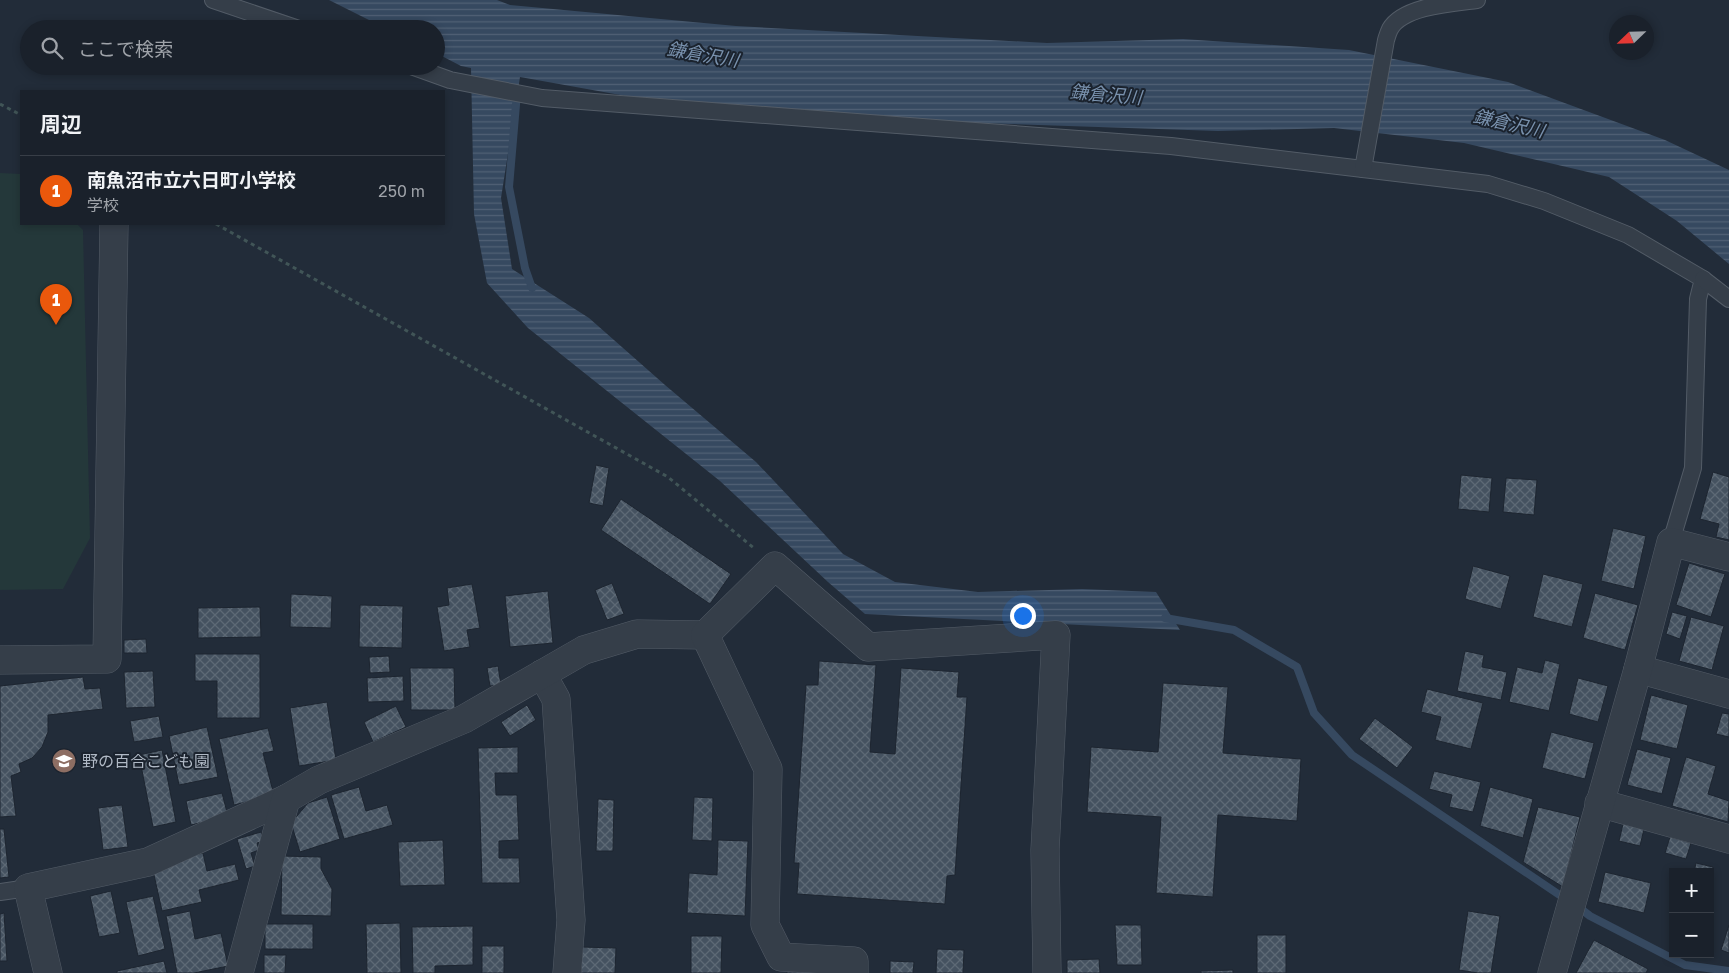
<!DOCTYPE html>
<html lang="ja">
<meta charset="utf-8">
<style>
body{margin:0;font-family:"Golos Text","Noto Sans JP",sans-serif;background:#272e37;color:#f1f3f6}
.controls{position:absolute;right:15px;bottom:15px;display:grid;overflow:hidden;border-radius:0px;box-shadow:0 2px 8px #0003}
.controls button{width:45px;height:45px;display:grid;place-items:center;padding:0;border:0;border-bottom:1px solid #383e47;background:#1a212b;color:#f1f3f6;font:25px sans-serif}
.compass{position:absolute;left:1609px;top:15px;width:45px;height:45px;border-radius:50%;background:#1a212b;box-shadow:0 2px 8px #0003;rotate:247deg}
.you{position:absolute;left:1022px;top:615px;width:18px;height:18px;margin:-12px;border:4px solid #fff;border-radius:50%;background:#1a73e8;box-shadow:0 0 0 8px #1a73e833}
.badge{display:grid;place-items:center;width:32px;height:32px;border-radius:50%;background:#ea580c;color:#fff;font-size:16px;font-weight:700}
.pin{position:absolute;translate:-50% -41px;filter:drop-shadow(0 1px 2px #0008)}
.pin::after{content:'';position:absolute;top:26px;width:18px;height:15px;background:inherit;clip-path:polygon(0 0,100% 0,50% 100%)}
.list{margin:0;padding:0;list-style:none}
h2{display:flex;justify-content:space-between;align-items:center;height:65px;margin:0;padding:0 20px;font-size:21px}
h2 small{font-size:16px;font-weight:400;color:#9fa3a9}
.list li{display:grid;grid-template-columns:32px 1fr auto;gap:15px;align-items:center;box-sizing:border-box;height:70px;padding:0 20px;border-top:1px solid #383e47}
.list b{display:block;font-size:19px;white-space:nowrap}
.list p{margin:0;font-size:16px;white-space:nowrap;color:#9fa3a9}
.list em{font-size:16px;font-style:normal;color:#9fa3a9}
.icon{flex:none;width:28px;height:28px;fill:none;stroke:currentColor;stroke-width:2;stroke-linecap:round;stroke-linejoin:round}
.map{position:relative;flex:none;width:1729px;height:973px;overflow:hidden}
.search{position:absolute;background:#1a212b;box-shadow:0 2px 8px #0003;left:20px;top:20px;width:425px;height:55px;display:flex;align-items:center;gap:12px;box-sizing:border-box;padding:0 18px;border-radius:28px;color:#9fa3a9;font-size:19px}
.panel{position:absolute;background:#1a212b;box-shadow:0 2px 8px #0003;left:20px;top:90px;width:425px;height:135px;border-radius:0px}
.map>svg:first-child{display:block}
.grass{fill:#24383a}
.water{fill:url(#water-rules)}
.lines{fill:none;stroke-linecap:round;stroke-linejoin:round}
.stream{stroke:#364960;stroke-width:8}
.building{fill:url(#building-cross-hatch);stroke:#1d2530}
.lane-casing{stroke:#535c67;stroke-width:18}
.street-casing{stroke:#535c67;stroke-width:29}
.path{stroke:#415557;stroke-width:3;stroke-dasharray:4 4;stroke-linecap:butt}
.lane{stroke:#353e49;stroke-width:16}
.street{stroke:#353e49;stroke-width:28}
.labels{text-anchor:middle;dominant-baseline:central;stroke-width:4;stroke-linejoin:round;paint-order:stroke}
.poi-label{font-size:16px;fill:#b0b9c5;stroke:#1b232e;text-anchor:start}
.water-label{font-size:18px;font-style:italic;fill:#7991ad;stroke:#1b232e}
</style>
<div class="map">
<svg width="1729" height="973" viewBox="0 0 1729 973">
<defs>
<pattern id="water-rules" width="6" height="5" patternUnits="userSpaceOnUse" patternTransform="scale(1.25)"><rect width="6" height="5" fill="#364960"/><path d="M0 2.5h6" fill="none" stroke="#516175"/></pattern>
<pattern id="building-cross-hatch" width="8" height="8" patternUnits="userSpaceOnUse" patternTransform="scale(1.25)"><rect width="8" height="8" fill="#455260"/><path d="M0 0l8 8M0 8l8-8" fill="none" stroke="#5d6975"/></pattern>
</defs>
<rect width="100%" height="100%" fill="#222c39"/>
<polygon class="grass" points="0,173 21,174 21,224 77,224 83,230 90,538 63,589 0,590"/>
<polygon class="water" points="329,0 497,0 510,5 736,26 1047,43 1183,39 1349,50 1508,82 1665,140 1729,170 1729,264 1677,221 1609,177 1464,143 1334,128 1218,131 979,123 766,121 520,77 501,198 512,269 589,318 665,385 756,462 843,554 895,582 978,592 1082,589 1156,592 1180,630 865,614 828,582 720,481 528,328 487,283 474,214 471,68 461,66 436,53 436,29 387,29"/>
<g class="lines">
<g class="stream">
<polyline points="517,93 509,187 525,268 532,288"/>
<polyline points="1165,618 1234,630 1297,667 1314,713 1352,755 1567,900"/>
<polyline points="1577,906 1590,916 1685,965 1729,971"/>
</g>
</g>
<g class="building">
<polygon points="596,465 609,468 603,506 589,503"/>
<polygon points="1713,472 1729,477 1729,540 1716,537 1719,524 1700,519"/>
<polygon points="1461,475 1492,478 1489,512 1458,509"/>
<polygon points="1506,478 1537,480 1534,515 1503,512"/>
<polygon points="621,499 731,574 710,604 601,530"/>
<polygon points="1613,528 1646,536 1634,589 1601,581"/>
<polygon points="1689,563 1725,574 1711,617 1676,605"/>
<polygon points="1473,566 1510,576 1501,609 1465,599"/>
<polygon points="1543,574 1583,584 1572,627 1533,617"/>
<polygon points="612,583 624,614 607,620 595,590"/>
<polygon points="472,584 480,628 467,630 470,647 444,651 437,607 449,605 447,588"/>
<polygon points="548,591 553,643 510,647 505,596"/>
<polygon points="1595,593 1638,605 1625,650 1583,638"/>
<polygon points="291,594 332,596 331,628 290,627"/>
<polygon points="360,605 403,606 402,648 359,647"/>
<polygon points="260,607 261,637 198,638 198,608"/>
<polygon points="1672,612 1687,616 1680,639 1666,634"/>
<polygon points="1691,617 1724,626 1712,670 1679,661"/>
<polygon points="146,639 147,653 124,653 124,640"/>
<polygon points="1465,651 1484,655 1482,667 1507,672 1501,700 1457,691"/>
<polygon points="195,654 260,654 260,718 217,718 217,681 195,681"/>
<polygon points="389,656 390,672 370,673 369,657"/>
<polygon points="1545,660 1560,664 1549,711 1509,702 1517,667 1542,673"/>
<polygon points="819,661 876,665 870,752 895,754 901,668 959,672 957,697 967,697 955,875 947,876 945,904 797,894 799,863 794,863 806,685 818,685"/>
<polygon points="498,666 501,685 490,686 487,668"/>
<polygon points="410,668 454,668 455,710 411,710"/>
<polygon points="153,671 155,707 126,708 124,672"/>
<polygon points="403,676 404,701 368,702 367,678"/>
<polygon points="83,677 85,689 100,688 103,709 48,715 48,732 42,747 32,758 19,764 21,772 11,776 16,816 0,817 0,686"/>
<polygon points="1578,678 1608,686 1598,722 1569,714"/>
<polygon points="1163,683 1228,687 1223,753 1301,759 1297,821 1218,815 1213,897 1156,893 1161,817 1087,812 1091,747 1158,752"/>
<polygon points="1427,689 1483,703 1471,749 1435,740 1441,717 1421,712"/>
<polygon points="1651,695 1688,705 1677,749 1640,740"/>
<polygon points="327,702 336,760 299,766 290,708"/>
<polygon points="527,705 536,720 510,736 501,722"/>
<polygon points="396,706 406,727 373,742 364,722"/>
<polygon points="1722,713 1729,714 1729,737 1716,734"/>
<polygon points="159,716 163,737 134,742 130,721"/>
<polygon points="1375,718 1413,747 1397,768 1359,739"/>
<polygon points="207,727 218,777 179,785 169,736"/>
<polygon points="268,728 274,751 263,753 274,795 234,805 219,739"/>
<polygon points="1551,732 1594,743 1585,779 1542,768"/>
<polygon points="518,747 518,773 495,773 496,795 517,795 519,840 499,841 499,858 519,858 520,883 482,883 478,748"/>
<polygon points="1637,749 1671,758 1662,794 1627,785"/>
<polygon points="162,750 176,822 153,827 139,755"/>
<polygon points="1686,757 1716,766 1708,794 1729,801 1728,822 1672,806"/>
<polygon points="1434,771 1481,782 1473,812 1449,807 1452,795 1429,789"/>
<polygon points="359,787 366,811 387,805 393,825 344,839 331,795"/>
<polygon points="1490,787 1533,799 1523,838 1480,826"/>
<polygon points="222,793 228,816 191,825 186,801"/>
<polygon points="327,797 340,839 300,852 291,823 308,803"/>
<polygon points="694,797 713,798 712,841 692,840"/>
<polygon points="598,799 614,800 613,851 596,851"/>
<polygon points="122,805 128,847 103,850 98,808"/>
<polygon points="1538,807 1580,817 1563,887 1523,862"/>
<polygon points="1623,824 1644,829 1640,846 1619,841"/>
<polygon points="0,829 4,829 9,877 0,878"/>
<polygon points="261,832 264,841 257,843 259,850 251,853 255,866 246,869 237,839"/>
<polygon points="1670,837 1691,843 1686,859 1665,853"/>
<polygon points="443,840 445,885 400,886 398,842"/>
<polygon points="718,840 748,841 745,916 687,913 689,873 717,875"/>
<polygon points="203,853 207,871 235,864 239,880 199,890 202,902 162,911 152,866"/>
<polygon points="282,856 321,857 321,869 332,889 331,916 281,915"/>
<polygon points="1696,863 1713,867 1710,880 1710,872 1694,872"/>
<polygon points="1605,872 1651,883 1644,913 1598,902"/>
<polygon points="111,891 120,933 99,937 90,896"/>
<polygon points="153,896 165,949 138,956 126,902"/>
<polygon points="190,911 195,939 221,933 228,966 194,973 177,973 166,916"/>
<polygon points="1468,911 1500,916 1491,973 1478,973 1459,970"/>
<polygon points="4,913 7,961 0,961 0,914"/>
<polygon points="400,923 401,973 367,973 366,924"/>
<rect x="265" y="924" width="48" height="25"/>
<polygon points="1115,925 1141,925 1142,965 1117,965"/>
<polygon points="1729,925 1729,953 1721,950"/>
<polygon points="473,926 473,965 435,966 435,973 413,973 412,927"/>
<rect x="1257" y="935" width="29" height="38"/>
<polygon points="691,936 722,936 721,973 691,973"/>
<polygon points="1594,940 1648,969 1646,973 1576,973"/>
<rect x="482" y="946" width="22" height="27"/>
<polygon points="582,947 616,948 615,973 581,973"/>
<polygon points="937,949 964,950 963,973 936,973"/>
<polygon points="264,955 286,955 285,973 264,973"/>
<polygon points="1099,959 1100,973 1067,973 1067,960"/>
<polygon points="164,961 167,973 117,973 117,971"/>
<polygon points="890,961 914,962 913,973 890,973"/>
<polygon points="787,966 823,973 787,973"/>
<polygon points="1233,970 1233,973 1201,973 1201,971"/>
</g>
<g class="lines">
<defs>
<g id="lane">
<polyline points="213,0 299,29"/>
<polyline points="411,66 450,80 542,98 1171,146 1488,184 1544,201 1628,235 1703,279 1698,299 1693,468 1671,542"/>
<path d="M1363,169L1386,40C1387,37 1388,33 1390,29C1403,6 1453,3 1477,0"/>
<polyline points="1703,279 1729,299"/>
<polyline points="0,892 28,888"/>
</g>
<g id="street">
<polyline points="0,660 107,659 114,224"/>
<polyline points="1638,669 1729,694"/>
<polyline points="542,674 556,699 571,920 567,973"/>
<polyline points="1599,803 1729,839"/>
<polyline points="48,973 28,888 148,862 286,799"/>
<polyline points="239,973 286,799 319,780 464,719 584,650 637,634 705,635"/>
<polyline points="854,973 854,961 781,957 765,925 768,769 705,635 775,566 868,647 1056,635 1045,850 1047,973"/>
<polyline points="1552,973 1638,669 1671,542 1729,557"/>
</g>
</defs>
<use href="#lane" class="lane-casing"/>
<use href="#street" class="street-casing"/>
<g class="path">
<polyline points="0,104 21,115"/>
<polyline points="216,224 668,477 755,549"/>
</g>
<use href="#lane" class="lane"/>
<use href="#street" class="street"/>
</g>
<defs>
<symbol id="school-disc" viewBox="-11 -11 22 22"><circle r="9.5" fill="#8d6e63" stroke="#1b232e"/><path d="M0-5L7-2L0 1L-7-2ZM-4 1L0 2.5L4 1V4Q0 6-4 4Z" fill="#fff"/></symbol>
</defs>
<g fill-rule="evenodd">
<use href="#school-disc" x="50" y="747" width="28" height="28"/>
</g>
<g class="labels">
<g class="poi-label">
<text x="82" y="761">野の百合こども園</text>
</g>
<g class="water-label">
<text transform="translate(703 54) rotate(10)">鎌倉沢川</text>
<text transform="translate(1106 94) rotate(5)">鎌倉沢川</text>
<text transform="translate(1509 123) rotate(13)">鎌倉沢川</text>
</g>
</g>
</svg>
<div class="controls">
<button>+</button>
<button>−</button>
</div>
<svg class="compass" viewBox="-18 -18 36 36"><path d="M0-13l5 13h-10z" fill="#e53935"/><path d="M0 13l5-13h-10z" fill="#9fa3a9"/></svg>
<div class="you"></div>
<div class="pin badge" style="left:56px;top:325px">1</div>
<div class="search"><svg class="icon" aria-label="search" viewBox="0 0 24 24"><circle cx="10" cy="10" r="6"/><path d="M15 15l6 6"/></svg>ここで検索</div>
<section class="panel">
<h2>周辺<small></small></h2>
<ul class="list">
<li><span class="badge">1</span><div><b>南魚沼市立六日町小学校</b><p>学校</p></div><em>250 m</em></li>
</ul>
</section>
</div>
